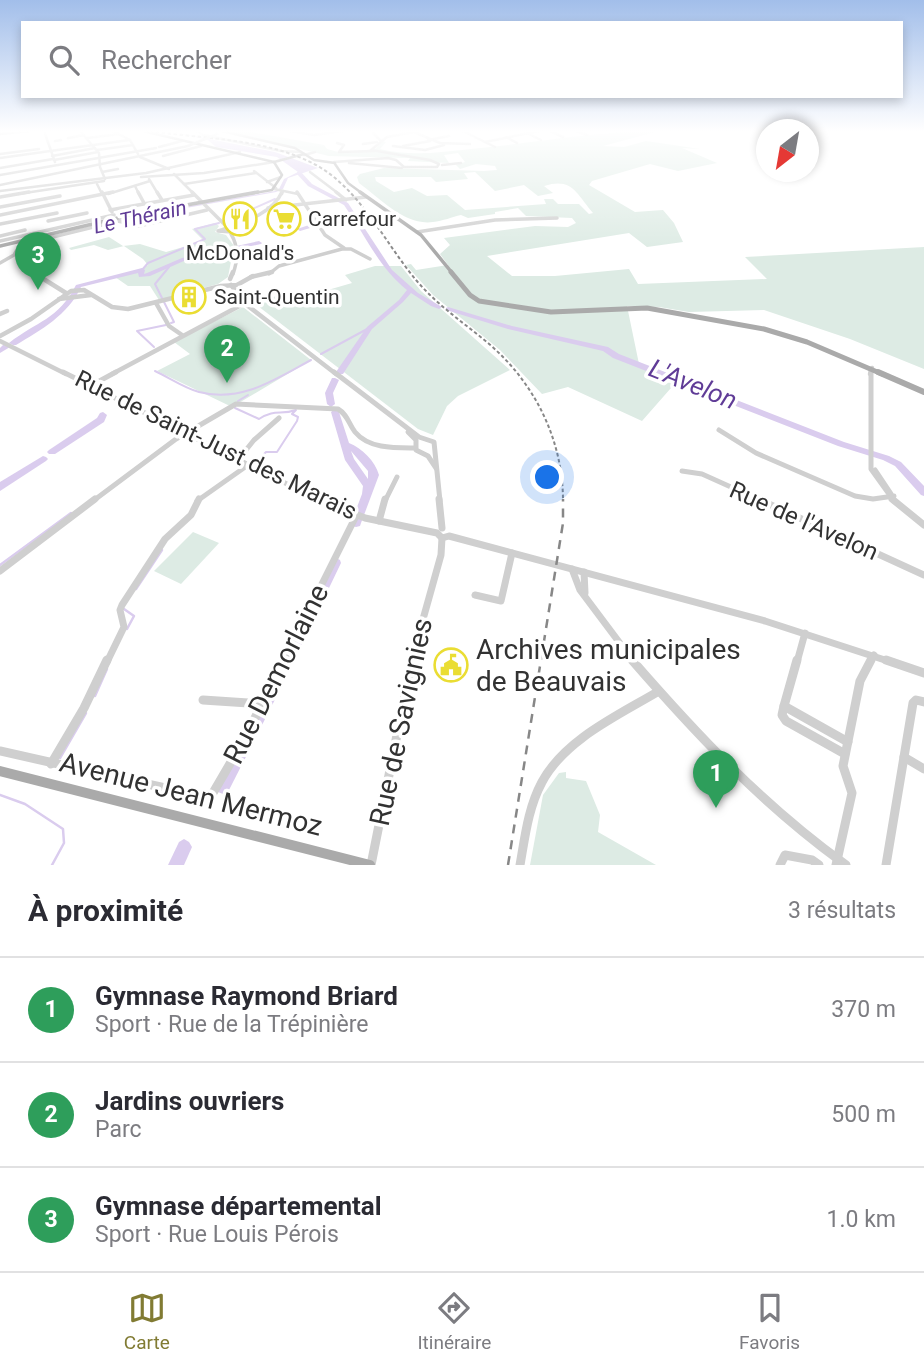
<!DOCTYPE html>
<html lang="fr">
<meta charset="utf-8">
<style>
body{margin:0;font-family:Roboto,sans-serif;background:#f7f7f7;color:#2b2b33}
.compass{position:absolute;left:756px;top:119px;width:63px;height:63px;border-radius:50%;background:#fff;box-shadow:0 4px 10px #0003;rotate:211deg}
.you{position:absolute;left:548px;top:478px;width:24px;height:24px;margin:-18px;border:5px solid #fff;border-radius:50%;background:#1a73e8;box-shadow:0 0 0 10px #1a73e833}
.badge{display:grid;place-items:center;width:46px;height:46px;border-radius:50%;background:#817b33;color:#fff;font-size:23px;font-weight:700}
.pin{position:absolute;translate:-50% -58px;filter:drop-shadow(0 2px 4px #0008)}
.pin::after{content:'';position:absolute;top:37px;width:24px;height:21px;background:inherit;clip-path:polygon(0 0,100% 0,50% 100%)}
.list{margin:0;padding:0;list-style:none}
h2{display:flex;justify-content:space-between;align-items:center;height:91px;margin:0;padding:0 28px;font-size:30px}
h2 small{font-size:23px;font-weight:400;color:#7c7c81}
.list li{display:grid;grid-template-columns:46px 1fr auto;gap:21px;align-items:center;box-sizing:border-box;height:105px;padding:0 28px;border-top:2px solid #e1e1e2}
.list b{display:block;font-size:26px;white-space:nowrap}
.list p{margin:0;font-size:23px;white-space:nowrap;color:#7c7c81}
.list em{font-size:23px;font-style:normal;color:#7c7c81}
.icon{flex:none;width:38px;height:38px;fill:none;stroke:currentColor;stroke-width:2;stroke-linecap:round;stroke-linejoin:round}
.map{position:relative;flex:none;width:924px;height:865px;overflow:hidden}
.search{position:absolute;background:#fff;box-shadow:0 4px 10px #0003;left:21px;right:21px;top:21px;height:77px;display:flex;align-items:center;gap:18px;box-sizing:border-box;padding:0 24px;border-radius:0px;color:#7c7c81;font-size:26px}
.sheet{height:406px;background:#fff}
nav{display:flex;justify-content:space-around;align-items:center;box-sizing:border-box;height:98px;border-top:2px solid #e1e1e2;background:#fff;font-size:19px;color:#7c7c81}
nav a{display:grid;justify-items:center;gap:4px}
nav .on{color:#817b33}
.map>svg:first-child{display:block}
.green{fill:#ddebe4;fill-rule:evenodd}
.water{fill:#daccee}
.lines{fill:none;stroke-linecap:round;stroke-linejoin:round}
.stream-far1{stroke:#daccee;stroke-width:2}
.stream{stroke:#daccee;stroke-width:2.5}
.river{fill:#daccee;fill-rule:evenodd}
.minor-far5{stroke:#cfcfcf;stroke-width:2.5}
.minor-far4{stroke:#cfcfcf;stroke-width:3.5}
.minor-far3{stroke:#cfcfcf;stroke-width:4.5}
.minor-far2{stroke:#cfcfcf;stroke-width:5}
.minor-far1{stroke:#cfcfcf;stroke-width:7}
.minor{stroke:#cfcfcf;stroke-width:9}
.major-far4{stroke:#aaa;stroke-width:2.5}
.major-far3{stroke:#aaa;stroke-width:3.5}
.major-far2{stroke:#aaa;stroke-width:5}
.major-far1{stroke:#aaa;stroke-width:6}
.major{stroke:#aaa;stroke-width:10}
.rail-far1{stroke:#878787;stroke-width:2;stroke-dasharray:3.5 2.5;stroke-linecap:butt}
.rail{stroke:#878787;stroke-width:2.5;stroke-dasharray:9 7;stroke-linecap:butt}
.minor-bridge{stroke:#cfcfcf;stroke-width:2.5}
.labels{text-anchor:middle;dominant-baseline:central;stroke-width:7;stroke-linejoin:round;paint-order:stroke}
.far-water-label{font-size:21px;font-style:italic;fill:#603c97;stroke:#fff}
.far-poi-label{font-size:21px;fill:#323232;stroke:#fff;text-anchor:start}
.street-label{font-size:24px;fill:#323232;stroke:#fff}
.water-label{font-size:26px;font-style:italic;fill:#603c97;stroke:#fff}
.near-poi-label{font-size:28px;fill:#323232;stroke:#fff;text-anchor:start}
.near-street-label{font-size:28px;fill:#323232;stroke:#fff}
</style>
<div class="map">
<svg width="924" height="865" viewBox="0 0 924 865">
<rect width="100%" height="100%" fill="#fff"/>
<g class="green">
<path d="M226,131H246L324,145L327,149L342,153L375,149L383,141L386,142L380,149C411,157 441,152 471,149C534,143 596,131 659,131L603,146L624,147L646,141L700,149L682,148L717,163L678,171L650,164L592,181L589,185L635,212L663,210L674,223L683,242L647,247L629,233L487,256L512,276H555L629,269L638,284L767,279L745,257L924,247V369L850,339L764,310L689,312L659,307L627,306L639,364L678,380L642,421L568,387L542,394L500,350L433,295L406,265L411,264L416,270L448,265L440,254L450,245L444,238L535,226L568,227L576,223L572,218L526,216L518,208L495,212V214L468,218L461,215C452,217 443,221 433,222C405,226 381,199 359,183L357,177L360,174L384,168L484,171L497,170L495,166L476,164L460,169L456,165L465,162L458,153L444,155L449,163L408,161L410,158H407L329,156ZM475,172L495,191L524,185L538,196L553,193L544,186C572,177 576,193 593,213L589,214L579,204H558L553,199H544L546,204L465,210L447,195L427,196L412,188L394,192L376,181L375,177H431L436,182L468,179L464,173Z"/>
<polygon points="215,223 219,226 215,232 226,235 234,246 228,277 218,284 159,300 150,286 128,286 115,277 140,270 148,265 143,259 124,246 108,250 94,245 71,250 69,248 109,237 123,246 140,244 166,252 204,241 192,229"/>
<polygon points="375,266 401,266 421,291 510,370 458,396 447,406 433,435 418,429 254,303 283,294 290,301 352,283 345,275"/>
<polygon points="243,307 311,360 232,407 157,371 190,354 174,342"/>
<polygon points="193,532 219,543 181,584 154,571"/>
<polygon points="566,772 566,778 586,781 600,815 598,832 656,865 530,865 543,795 559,773"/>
</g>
<polygon class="water" points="169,131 275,152 318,168 288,178 283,189 276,192 130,218 15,246 132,216 275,191 279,189 284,179 298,172 277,157 216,147 208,140"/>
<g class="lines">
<g class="stream-far1">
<polyline points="225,221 275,199"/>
<polyline points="169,267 155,284 174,322 171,323"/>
<polyline points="142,270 148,263 205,239 195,229 219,223"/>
<polyline points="154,347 137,331 166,325"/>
<polyline points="321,354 369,328"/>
<path d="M155,371C170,378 184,388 199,392C241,403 276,379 311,360"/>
<polyline points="238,401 248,395"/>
<path d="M235,408L259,419C276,408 280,416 296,410L292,414L298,417L297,421L277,452H266L254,465"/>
</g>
<g class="stream">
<polyline points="0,565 71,513"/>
<polyline points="136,589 162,550"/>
<polyline points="124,609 134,616 127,629"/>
<polyline points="95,696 107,669"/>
<polyline points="60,758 86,713"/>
<polyline points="0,795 25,804 63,829 64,843 52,865"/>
</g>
<g class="river">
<path d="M297,172H301L312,184L348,203L392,270L418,293L442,307L439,309L431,306L411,293L403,302L372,329L343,374H340L336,372L367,327L399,300L407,290C383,271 370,245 354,220L322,224L321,223L324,221L352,217L344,205L308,186L297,174Z"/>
<polygon points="315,223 318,225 317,226 300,231 297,229"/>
<path d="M259,241L262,243L261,244L186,260L150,276L139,277L138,273L81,287C68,315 41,330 16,345H13L9,343C37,321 58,320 76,285L142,268L145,270L144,274L147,273L182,258Z"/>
<polygon points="448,307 512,326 608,347 619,354 844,442 889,456 901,462 924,486 924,496 921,495 895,466 883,460 838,446 613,358 603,351 508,329 446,310 446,308"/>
<polygon points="3,345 9,345 10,347 0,353 0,348"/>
<polygon points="332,378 335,378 339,380 333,393 335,404 331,407 327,404 325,393"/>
<path d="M335,409L339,412L349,443C362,448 375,461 379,475L361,523L360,526L356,527L352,526L351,523L362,494L363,486L345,460L331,412ZM351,451L368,471V479L354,459Z"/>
<polygon points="103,412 107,415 104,422 55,454 49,454 47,452 49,450 97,418 100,413"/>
<polygon points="43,456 46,457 48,459 46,461 0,491 0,482"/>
<polygon points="336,558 340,560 341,563 293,663 289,665 285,663 283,659 285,655 332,560"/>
<polygon points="284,664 288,666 290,670 288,674 228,792 223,794 218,792 216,787 218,782 280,666"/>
<polygon points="184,839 189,842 192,847 184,865 168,865 179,842"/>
</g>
<g class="minor-far5">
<polyline points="0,131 4,131"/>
<polyline points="44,131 55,162"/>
<polyline points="80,131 99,153 100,167 105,179"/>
<polyline points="113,131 130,140 138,154"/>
<polyline points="197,131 203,135 281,151 301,152"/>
<polyline points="290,131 314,135 342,131"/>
<polyline points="463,131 495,147"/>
<polyline points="550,131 563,137"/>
<polyline points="576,131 587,135"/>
<polyline points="414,132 440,143 470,144"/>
<polyline points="373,133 381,141"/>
<polyline points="529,134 541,140"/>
<polyline points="506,137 517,143"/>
<polyline points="68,138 84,135"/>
<polyline points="87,138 119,134"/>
<polyline points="428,140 449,136"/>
<polyline points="55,141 61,140"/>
<polyline points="485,142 539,131"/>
<polyline points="337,143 344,145 339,152 374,151"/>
<polyline points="363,144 377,142"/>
<polyline points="393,146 425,150 444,145"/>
<polyline points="403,146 430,141"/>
<polyline points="159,147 182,141"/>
<polyline points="97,150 133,145"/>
<polyline points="0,154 39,149"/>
<polyline points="304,155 315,152"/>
<polyline points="52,156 95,148"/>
<polyline points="163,156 201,146"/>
<polyline points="140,157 169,169"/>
<polyline points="0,158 129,140"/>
<polyline points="54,160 98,152"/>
<polyline points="334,162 388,158 396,160 404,167 437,167 439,164 430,160 371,150 387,137 419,131"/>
<polyline points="349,163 402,168"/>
<polyline points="442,165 461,163"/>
<polyline points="0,168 53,159"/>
<polyline points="254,171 276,188"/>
<polyline points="102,172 118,169"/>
<polyline points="310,172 339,194"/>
<polyline points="174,174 194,194"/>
<polyline points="0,175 156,148"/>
<polyline points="141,177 204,173 274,162"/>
<polyline points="149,179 158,194"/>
<polyline points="267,182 281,177"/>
<polyline points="97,184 102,194"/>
<polyline points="184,184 256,173"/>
<polyline points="0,185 188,146"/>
<polyline points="135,186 139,194"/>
<polyline points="274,189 298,194"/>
<polyline points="0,191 146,173 240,152"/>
<polyline points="18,194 104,181"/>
<polyline points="108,194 150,181"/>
<polyline points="282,194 283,191"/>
</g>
<g class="minor-far4">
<polyline points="102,192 112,212"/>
<polyline points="138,192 144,203"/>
<polyline points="157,192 162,200"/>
<polyline points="192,192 226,226"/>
<polyline points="297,192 325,235 344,248"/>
<polyline points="336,192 346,200"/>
<polyline points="0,197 29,192"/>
<polyline points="0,207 60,196"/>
<polyline points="268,208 366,197"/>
<polyline points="110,210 194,195"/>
<polyline points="0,215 113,192"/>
<polyline points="48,221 87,213"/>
<polyline points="0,224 57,213"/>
<polyline points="139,226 207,210"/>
<path d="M232,232L218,231C240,223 272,215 282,192"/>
<polyline points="417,232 495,220 557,218"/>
<polyline points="0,236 25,230"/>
<polyline points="0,241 114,215"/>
<polyline points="0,263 14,255 20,245 118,221 139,226"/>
<path d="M233,274C238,260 239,247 231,234L234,230"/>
<polyline points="269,274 279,266 342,249 351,249 370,259"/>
</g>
<g class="minor-far3">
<polyline points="251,277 272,272"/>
<polyline points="42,278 66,293"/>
<polyline points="230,279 233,272"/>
<polyline points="231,285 248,306 336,374"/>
<polyline points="59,299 91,295"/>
<polyline points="156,303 169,326 182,335"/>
<polyline points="0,314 7,311"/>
<polyline points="0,336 31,319 71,291 84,290 112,307 128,309 221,286 237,285 253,276"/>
<polyline points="0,341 66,374"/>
<polyline points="112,374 245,303"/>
<polyline points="870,374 872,368"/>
</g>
<g class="minor-far2">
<polyline points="63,372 321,501"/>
<polyline points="334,372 419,437 434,442 440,501"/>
<polyline points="871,372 871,469 894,501"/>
<polyline points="92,385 116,372"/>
<polyline points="719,430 756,453 855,496 873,499 894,496"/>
<polyline points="408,432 416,440 416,450 428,456 436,468"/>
<polyline points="238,460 254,440 279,418"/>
<polyline points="875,470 891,494"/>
<polyline points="682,471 702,474 762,501"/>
<path d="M93,501L176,439L236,404L338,409C348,415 348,423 355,432C369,449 395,448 415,448"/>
<polyline points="197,501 248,465"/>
<polyline points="385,501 397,477"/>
</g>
<g class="minor-far1">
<polyline points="318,499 365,518 437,533 442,538"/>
<polyline points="439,499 442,528"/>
<polyline points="758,499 924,575"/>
<polyline points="892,499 924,525"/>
<polyline points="379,521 385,499"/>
<polyline points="442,538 449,536 765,621 891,662"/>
<polyline points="572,569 580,590 634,662"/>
<polyline points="0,571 95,499"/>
<polyline points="584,572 585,593"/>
<polyline points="475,595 501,601 512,553"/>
<polyline points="107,662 124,627 120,610 122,605 165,539 191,515 199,499"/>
<polyline points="283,662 356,516"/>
<polyline points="411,662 441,555 442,538"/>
<polyline points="797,662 805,633"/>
<polyline points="870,662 874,655"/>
</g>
<g class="minor">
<path d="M632,660C699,737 763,805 846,865"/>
<polyline points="886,660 924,673"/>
<polyline points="203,700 262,704"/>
<polyline points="784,706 797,660"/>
<polyline points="0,751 210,798 245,738 284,660"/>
<polyline points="845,754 786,721 782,715 784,706 848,742"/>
<polyline points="904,757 924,769"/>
<polyline points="51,764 84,708 107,660"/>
<polyline points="371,865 412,660"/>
<path d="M520,865C525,837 528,808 542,782C565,739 619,715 659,691"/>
<polyline points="780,865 785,855 812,860 819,865"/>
<polyline points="836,865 852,793 843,766 860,681 871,660"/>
<polyline points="886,865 913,703 916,700 924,702"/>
</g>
<g class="major-far4">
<polyline points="143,131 274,162"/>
<polyline points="222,131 295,148 314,160 335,163"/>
<polyline points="0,134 30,131"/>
<polyline points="274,162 304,154"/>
<polyline points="335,164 348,183 363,194"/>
<polyline points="248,194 272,190 282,175 274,162"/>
</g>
<g class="major-far3">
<polyline points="360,192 421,235 453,274"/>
<polyline points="0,246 126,216 258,192"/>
</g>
<polyline class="major-far2" points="451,272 470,295 479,301 551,312 647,308 764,329 807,342 882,374"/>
<polyline class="major-far1" points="878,372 924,392"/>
<polyline class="major" points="0,771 370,865"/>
<path class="rail-far1" d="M150,131C204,139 266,138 316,165C360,189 385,243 416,280C437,305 464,323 488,343C535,383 563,440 563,501"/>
<polyline class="rail" points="508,865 563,523 563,499"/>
<polyline class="minor-bridge" points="188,146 217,134"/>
</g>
<linearGradient id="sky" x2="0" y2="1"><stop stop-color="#a2beea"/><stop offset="0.52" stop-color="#fff"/><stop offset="1" stop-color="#fff" stop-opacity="0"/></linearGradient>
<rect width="924" height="252" fill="url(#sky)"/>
<defs>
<symbol id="restaurant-ring" viewBox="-11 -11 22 22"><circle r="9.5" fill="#fff" stroke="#eadd33" stroke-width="1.5"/><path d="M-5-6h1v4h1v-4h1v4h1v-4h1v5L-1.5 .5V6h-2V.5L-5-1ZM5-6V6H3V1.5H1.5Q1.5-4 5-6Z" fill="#eadd33"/></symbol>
<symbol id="supermarket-ring" viewBox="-11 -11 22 22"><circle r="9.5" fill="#fff" stroke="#eadd33" stroke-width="1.5"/><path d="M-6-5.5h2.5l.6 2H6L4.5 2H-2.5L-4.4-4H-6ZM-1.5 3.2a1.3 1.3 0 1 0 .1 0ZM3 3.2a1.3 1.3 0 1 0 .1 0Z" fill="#eadd33"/></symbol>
<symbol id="building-ring" viewBox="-11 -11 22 22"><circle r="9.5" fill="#fff" stroke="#eadd33" stroke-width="1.5"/><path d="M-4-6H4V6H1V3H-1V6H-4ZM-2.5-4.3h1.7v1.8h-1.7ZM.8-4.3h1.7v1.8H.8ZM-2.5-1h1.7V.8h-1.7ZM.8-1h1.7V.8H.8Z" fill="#eadd33"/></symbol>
<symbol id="civic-ring" viewBox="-11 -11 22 22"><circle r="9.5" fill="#fff" stroke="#eadd33" stroke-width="1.5"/><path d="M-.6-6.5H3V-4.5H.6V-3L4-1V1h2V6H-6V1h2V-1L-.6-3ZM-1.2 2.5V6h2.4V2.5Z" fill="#eadd33"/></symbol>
</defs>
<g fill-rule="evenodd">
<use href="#restaurant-ring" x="221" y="200" width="38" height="38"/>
<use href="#supermarket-ring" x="265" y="200" width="38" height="38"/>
<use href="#building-ring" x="170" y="278" width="38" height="38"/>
<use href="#civic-ring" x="432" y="646" width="38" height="38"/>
</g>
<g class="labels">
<g class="far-water-label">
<text transform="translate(140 217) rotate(-12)">Le Thérain</text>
</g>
<g class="far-poi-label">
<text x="308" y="219">Carrefour</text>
<text x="240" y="253" text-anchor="middle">McDonald's</text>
<text x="214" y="297">Saint-Quentin</text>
</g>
<g class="street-label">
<text transform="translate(216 445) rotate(26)">Rue de Saint-Just des Marais</text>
<text transform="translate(804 521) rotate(24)">Rue de l'Avelon</text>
</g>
<g class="water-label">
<text transform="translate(693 384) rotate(22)">L'Avelon</text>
</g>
<g class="near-poi-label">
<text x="476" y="649">Archives municipales<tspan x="476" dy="32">de Beauvais</tspan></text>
</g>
<g class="near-street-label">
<text transform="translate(276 674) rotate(-63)">Rue Demorlaine</text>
<text transform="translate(401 722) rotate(-78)">Rue de Savignies</text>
<text transform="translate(191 794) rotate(14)">Avenue Jean Mermoz</text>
</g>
</g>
</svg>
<svg class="compass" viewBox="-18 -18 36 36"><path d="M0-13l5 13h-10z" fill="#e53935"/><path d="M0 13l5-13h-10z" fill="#7c7c81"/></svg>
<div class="you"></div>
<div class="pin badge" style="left:716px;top:808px;background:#2e9e5b">1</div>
<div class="pin badge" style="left:227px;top:383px;background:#2e9e5b">2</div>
<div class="pin badge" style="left:38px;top:290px;background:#2e9e5b">3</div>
<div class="search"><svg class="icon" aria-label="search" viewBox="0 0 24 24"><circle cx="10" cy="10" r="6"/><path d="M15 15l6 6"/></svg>Rechercher</div>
</div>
<section class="sheet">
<h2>À proximité<small>3 résultats</small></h2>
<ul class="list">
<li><span class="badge" style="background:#2e9e5b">1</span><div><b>Gymnase Raymond Briard</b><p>Sport · Rue de la Trépinière</p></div><em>370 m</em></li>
<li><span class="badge" style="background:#2e9e5b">2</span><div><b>Jardins ouvriers</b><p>Parc</p></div><em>500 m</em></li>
<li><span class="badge" style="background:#2e9e5b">3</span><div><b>Gymnase départemental</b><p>Sport · Rue Louis Pérois</p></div><em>1.0 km</em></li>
</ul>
</section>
<nav>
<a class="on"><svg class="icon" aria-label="map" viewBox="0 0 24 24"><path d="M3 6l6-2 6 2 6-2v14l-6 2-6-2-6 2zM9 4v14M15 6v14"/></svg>Carte</a>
<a><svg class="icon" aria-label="directions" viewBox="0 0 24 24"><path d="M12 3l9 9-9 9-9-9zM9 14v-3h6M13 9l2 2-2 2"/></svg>Itinéraire</a>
<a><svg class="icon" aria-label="saved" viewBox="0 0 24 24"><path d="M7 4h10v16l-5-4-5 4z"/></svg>Favoris</a>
</nav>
